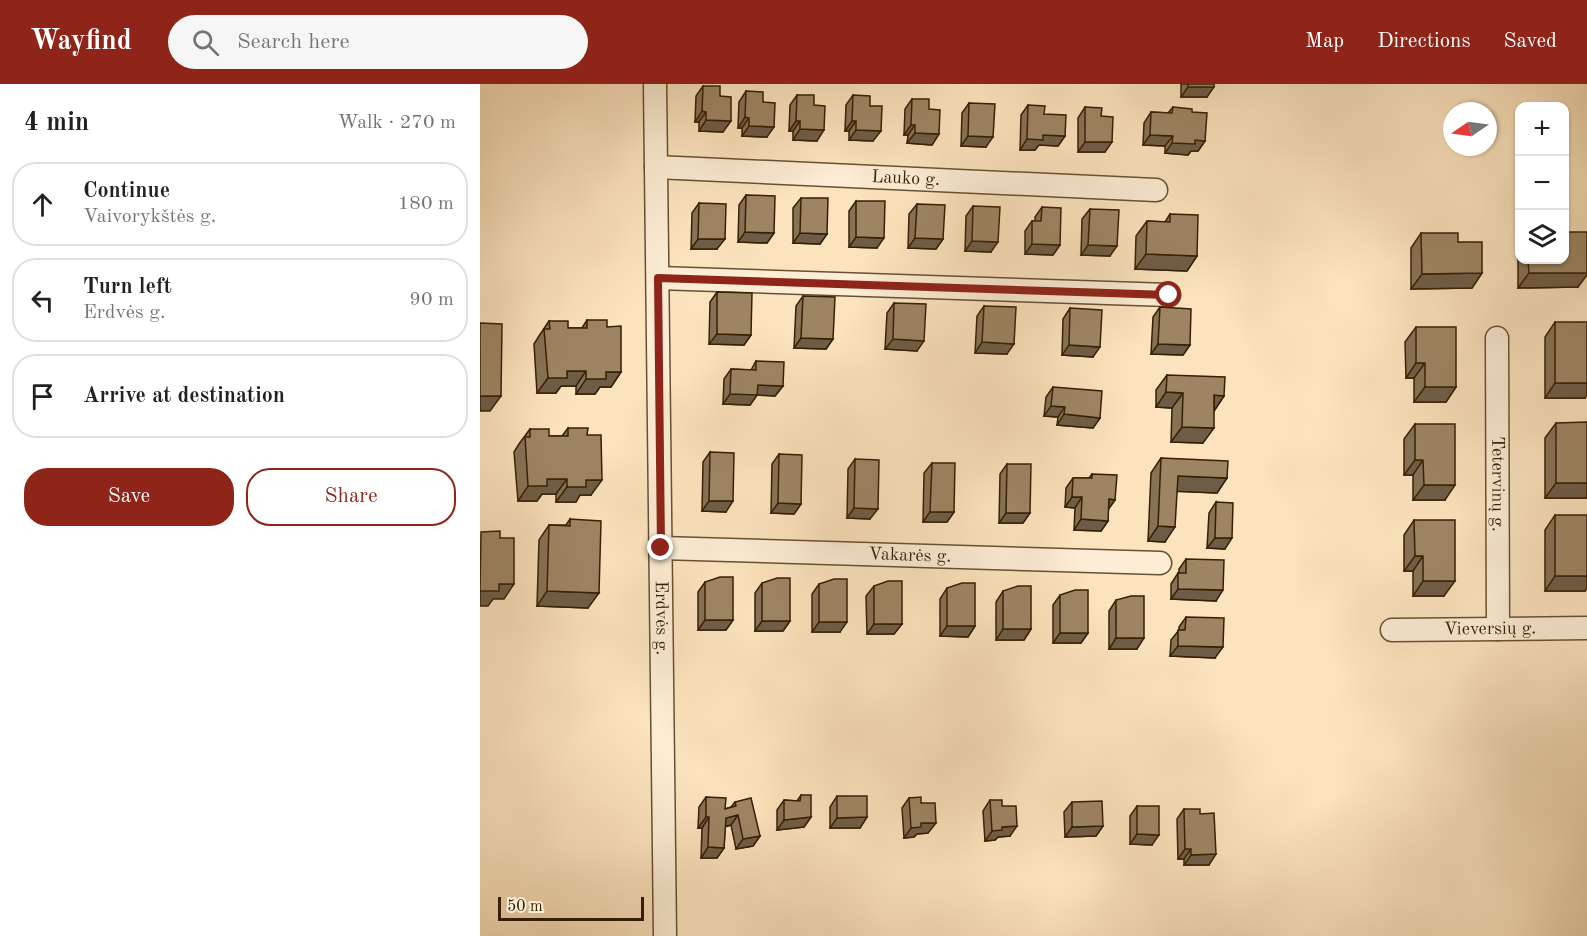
<!DOCTYPE html>
<meta charset="utf-8">
<style>
body{margin:0;font-family:"Old Standard TT",serif;background:#f6f6f6;color:#202124}
.controls{position:absolute;right:18px;top:18px;display:grid;overflow:hidden;border-radius:12px;box-shadow:0 2px 4px #0004}
.controls button{width:54px;height:54px;display:grid;place-items:center;padding:0;border:0;border-bottom:2px solid #e0e0e0;background:#fff;color:#202124;font:30px sans-serif}
.compass{position:absolute;left:963px;top:18px;width:54px;height:54px;border-radius:50%;background:#fff;box-shadow:0 2px 4px #0004;rotate:257deg}
.scale{position:absolute;left:18px;bottom:15px;width:146px;box-sizing:border-box;padding-left:6px;border:3px solid #371f04;border-top:0;font-size:16px;line-height:21px;white-space:nowrap;color:#371f04;-webkit-text-stroke:4px #fcedd4;paint-order:stroke}
.stop{position:absolute;width:18px;height:18px;margin:-14px;border:4px solid #8f2418;border-radius:50%;background:#fff}
.stop.end{background:#8f2418;border-color:#fff;box-shadow:0 2px 6px #0008}
.list{margin:0;padding:0;list-style:none}
h2{display:flex;justify-content:space-between;align-items:center;height:78px;margin:0;padding:0 24px;font-size:26px}
h2 small{font-size:20px;font-weight:400;color:#757577}
.list li{display:grid;grid-template-columns:39px 1fr auto;gap:18px;align-items:center;box-sizing:border-box;height:84px;margin:0 12px 12px;padding:0 12px;border:2px solid #e0e0e0;border-radius:24px}
.list b{display:block;font-size:22px;white-space:nowrap}
.list p{margin:0;font-size:20px;white-space:nowrap;color:#757577}
.list em{font-size:20px;font-style:normal;color:#757577}
.actions{display:flex;gap:12px;padding:18px 24px}
.actions a{flex:1;padding:14px 0;border:2px solid #8f2418;border-radius:24px;text-align:center;font-size:21px;color:#8f2418}
.actions .main{background:#8f2418;color:#fff}
.icon{flex:none;width:33px;height:33px;fill:none;stroke:currentColor;stroke-width:2;stroke-linecap:round;stroke-linejoin:round}
.map{position:relative;flex:none;width:1107px;height:852px;overflow:hidden}
header{display:flex;align-items:center;gap:36px;box-sizing:border-box;height:84px;padding:0 30px;background:#8f2418;color:#fff}
header strong{font-size:28px}
nav{display:flex;gap:33px;margin-inline-start:auto;font-size:21px}
.search{width:420px;height:54px;background:#f6f6f6;display:flex;align-items:center;gap:15px;box-sizing:border-box;padding:0 21px;border-radius:33px;color:#757577;font-size:22px}
main{display:flex}
aside{flex:1;background:#fff}
.map>svg:first-child{display:block}
.lines{fill:none;stroke-linecap:round;stroke-linejoin:round}
.street-casing{stroke:#685032;stroke-width:25}
.street{stroke:#fcedd4;stroke-width:22}
.wall{fill:#877256;stroke:#371f04;stroke-width:1.5}
.shaded-wall{fill:#6e5d46;stroke:#371f04;stroke-width:1.5}
.building{fill:#9d8564;stroke:#371f04;stroke-width:1.5}
.route{stroke:#8f2418;stroke-width:8}
.labels{text-anchor:middle;dominant-baseline:central;stroke-width:6;stroke-linejoin:round;paint-order:stroke}
.street-label{font-size:18px;fill:#371f04;stroke:#fcedd4}
</style>
<header>
<strong>Wayfind</strong>
<div class="search"><svg class="icon" aria-label="search" viewBox="0 0 24 24"><circle cx="10" cy="10" r="6"/><path d="M15 15l6 6"/></svg>Search here</div>
<nav><a>Map</a><a>Directions</a><a>Saved</a></nav>
</header>
<main>
<aside>
<h2>4 min<small>Walk · 270 m</small></h2>
<ul class="list">
<li><svg class="icon" aria-label="ahead" viewBox="0 0 24 24"><path d="M12 20V5M6 11l6-6 6 6"/></svg><div><b>Continue</b><p>Vaivorykštės g.</p></div><em>180 m</em></li>
<li><svg class="icon" aria-label="left" viewBox="0 0 24 24"><path d="M17 20v-9H6M10 6l-5 5 5 5"/></svg><div><b>Turn left</b><p>Erdvės g.</p></div><em>90 m</em></li>
<li><svg class="icon" aria-label="arrive" viewBox="0 0 24 24"><path d="M6 21V4h12l-3 4 3 4H6"/></svg><div><b>Arrive at destination</b></div></li>
</ul>
<div class="actions"><a class="main">Save</a><a>Share</a></div>
</aside>
<div class="map">
<svg width="1107" height="852" viewBox="0 0 1107 852">
<rect width="100%" height="100%" fill="#fbe3bd"/>
<filter id="stains"><feTurbulence type="fractalNoise" baseFrequency=".00333" numOctaves="4"/><feColorMatrix values="0 0 0 0 .2 0 0 0 0 .09 0 0 0 0 .02 0 0 0 .5 -.17"/></filter>
<radialGradient id="worn" r=".72"><stop offset=".6" stop-color="#630" stop-opacity="0"/><stop offset="1" stop-color="#630" stop-opacity=".3"/></radialGradient>
<g class="lines">
<defs>
<g id="street">
<path id="s1" d="M175,0L185,852"/>
<path id="s2" d="M176,83L676,106"/>
<polyline points="178,194 689,211"/>
<path id="s3" d="M1017,254L1018,545"/>
<path id="s4" d="M181,464L680,479"/>
<path id="s5" d="M912,546L1107,544"/>
</g>
</defs>
<use href="#street" class="street-casing"/>
<use href="#street" class="street"/>
</g>
<g class="wall">
<polygon points="701,0 734,0 727,13 701,13"/>
<polygon points="223,2 240,12 243,48 219,47 219,38 215,38 216,12"/>
<polygon points="266,7 283,18 287,53 262,52 262,44 258,44 259,18"/>
<polygon points="317,11 334,21 337,57 313,56 313,47 309,47 310,21"/>
<polygon points="373,11 390,22 393,57 369,56 369,47 365,47 366,21"/>
<polygon points="432,15 449,25 459,50 452,61 427,59 428,51 424,51 425,25"/>
<polygon points="489,19 506,63 481,62 482,29"/>
<polygon points="548,21 564,30 585,52 578,62 559,61 555,66 540,66 541,31"/>
<polygon points="605,23 621,32 625,68 598,68 598,34"/>
<polygon points="693,23 725,57 718,67 711,67 708,71 685,69 685,62 663,61 664,39 671,28 688,29"/>
<polygon points="266,111 294,149 287,159 258,158 259,121"/>
<polygon points="321,114 347,150 340,160 313,159 313,124"/>
<polygon points="376,117 397,164 369,163 369,127"/>
<polygon points="219,119 237,165 211,165 212,129"/>
<polygon points="437,120 463,155 456,165 428,164 429,130"/>
<polygon points="493,122 511,168 485,167 486,132"/>
<polygon points="562,123 580,161 573,171 545,170 545,147 552,137 555,137 555,133"/>
<polygon points="610,125 630,172 601,171 602,135"/>
<polygon points="690,130 717,172 707,187 655,185 656,152 667,137 685,138"/>
<polygon points="941,149 978,158 1002,189 992,204 931,205 931,164"/>
<polygon points="1040,170 1040,176 1084,176 1098,203 1038,204 1038,172"/>
<polygon points="237,208 271,251 264,261 229,260 230,218"/>
<polygon points="323,212 353,255 346,265 314,264 316,222"/>
<polygon points="414,219 437,267 405,265 407,229"/>
<polygon points="504,222 527,270 495,269 497,232"/>
<polygon points="680,223 710,261 703,271 671,270 673,233"/>
<polygon points="590,224 613,273 582,271 583,235"/>
<polygon points="107,236 127,243 141,288 131,303 120,303 115,310 96,310 96,302 81,302 76,309 57,309 54,260 59,252 69,237 88,244 102,244"/>
<polygon points="1075,238 1105,314 1065,314 1065,253"/>
<polygon points="936,243 976,303 966,318 934,318 934,294 926,294 925,258"/>
<polygon points="276,277 303,302 295,312 277,311 270,321 243,320 244,295 251,285 271,286"/>
<polygon points="687,291 744,312 734,327 723,359 691,358 692,324 676,323 676,306"/>
<polygon points="573,303 620,334 613,344 577,341 578,333 564,332 566,313"/>
<polygon points="1076,339 1106,414 1065,414 1065,354"/>
<polygon points="935,340 965,416 933,416 933,391 924,391 924,355"/>
<polygon points="88,344 111,411 100,411 96,418 76,418 76,410 62,410 57,417 38,417 34,368 39,360 50,345 69,352 82,352"/>
<polygon points="230,368 246,428 222,427 223,378"/>
<polygon points="299,370 321,420 314,430 291,429 292,380"/>
<polygon points="681,374 747,394 737,409 697,407 685,458 668,457 671,389"/>
<polygon points="375,375 390,435 367,434 368,385"/>
<polygon points="452,379 474,428 467,438 443,438 444,389"/>
<polygon points="527,380 550,429 543,439 519,439 520,390"/>
<polygon points="612,390 635,416 628,425 628,437 621,447 594,446 595,424 585,423 586,404 593,394 609,394"/>
<polygon points="736,418 745,465 727,464 729,429"/>
<polygon points="1075,431 1105,507 1065,507 1065,446"/>
<polygon points="90,435 108,524 57,522 59,456 69,441 86,441"/>
<polygon points="934,436 964,512 933,512 933,487 924,487 924,451"/>
<polygon points="706,475 736,517 691,515 691,500 698,489 699,489 699,485"/>
<polygon points="225,498 253,536 246,546 218,546 218,508"/>
<polygon points="282,499 310,537 303,547 275,547 275,509"/>
<polygon points="339,500 360,548 332,548 332,510"/>
<polygon points="394,502 422,540 414,550 387,550 386,512"/>
<polygon points="467,504 495,542 488,553 460,552 460,515"/>
<polygon points="523,507 551,545 544,556 516,556 516,518"/>
<polygon points="580,511 608,549 601,559 573,559 573,521"/>
<polygon points="636,516 657,565 629,565 629,527"/>
<polygon points="706,533 735,574 690,572 691,556 699,546 699,543"/>
<polygon points="321,711 331,733 324,743 297,746 297,726 304,716 317,717"/>
<polygon points="357,712 387,733 380,744 350,744 350,723"/>
<polygon points="226,713 245,725 251,723 255,718 280,752 273,762 256,765 251,741 245,743 244,764 237,774 221,774 222,744 218,744 219,723"/>
<polygon points="429,714 441,719 448,749 437,750 434,753 424,754 422,724"/>
<polygon points="510,716 522,722 530,752 518,753 515,756 505,757 503,727"/>
<polygon points="592,718 623,742 616,752 585,753 584,728"/>
<polygon points="657,722 672,761 650,760 650,732"/>
<polygon points="704,725 720,730 729,781 704,781 704,775 698,775 697,735"/>
</g>
<g class="shaded-wall">
<polygon points="708,3 734,3 727,13 701,13"/>
<polygon points="222,27 226,28 219,38 215,38"/>
<polygon points="265,33 269,34 262,44 258,44"/>
<polygon points="226,36 251,37 243,48 219,47"/>
<polygon points="316,37 320,37 313,47 309,47"/>
<polygon points="372,37 376,37 369,47 365,47"/>
<polygon points="431,41 435,41 428,51 424,51"/>
<polygon points="269,42 294,43 287,53 262,52"/>
<polygon points="320,45 344,46 337,57 313,56"/>
<polygon points="376,46 401,47 393,57 369,56"/>
<polygon points="435,49 459,50 452,61 427,59"/>
<polygon points="563,51 585,52 578,62 559,61 555,66 540,66 547,55"/>
<polygon points="670,51 693,52 685,62 663,61"/>
<polygon points="488,52 513,53 506,63 481,62"/>
<polygon points="715,56 725,57 718,67 711,67 708,71 685,69 692,59"/>
<polygon points="605,58 632,58 625,68 598,68"/>
<polygon points="265,148 294,149 287,159 258,158"/>
<polygon points="320,149 347,150 340,160 313,159"/>
<polygon points="376,153 404,154 397,164 369,163"/>
<polygon points="435,154 463,155 456,165 428,164"/>
<polygon points="218,155 245,155 237,165 211,165"/>
<polygon points="492,157 518,158 511,168 485,167"/>
<polygon points="552,160 580,161 573,171 545,170"/>
<polygon points="608,161 637,162 630,172 601,171"/>
<polygon points="666,170 717,172 707,187 655,185"/>
<polygon points="1002,189 992,204 931,205 942,190"/>
<polygon points="1049,189 1107,189 1107,191 1098,203 1038,204"/>
<polygon points="237,250 271,251 264,261 229,260"/>
<polygon points="321,254 353,255 346,265 314,264"/>
<polygon points="413,255 444,257 437,267 405,265"/>
<polygon points="502,258 534,260 527,270 495,269"/>
<polygon points="678,260 710,261 703,271 671,270"/>
<polygon points="589,261 620,263 613,273 582,271"/>
<polygon points="936,279 945,279 934,294 926,294"/>
<polygon points="87,287 106,287 96,302 81,302 76,309 57,309 68,294"/>
<polygon points="126,288 141,288 131,303 120,303 115,310 96,310 106,295"/>
<polygon points="1075,299 1107,299 1107,311 1105,314 1065,314"/>
<polygon points="278,301 303,302 295,312 277,311 270,321 243,320 250,310"/>
<polygon points="945,303 976,303 966,318 934,318"/>
<polygon points="686,308 703,309 692,324 676,323"/>
<polygon points="734,311 744,312 734,327"/>
<polygon points="0,312 21,312 10,327 0,327"/>
<polygon points="571,322 585,323 578,333 564,332"/>
<polygon points="584,330 620,334 613,344 577,341"/>
<polygon points="702,343 734,344 723,359 691,358"/>
<polygon points="935,376 943,376 933,391 924,391"/>
<polygon points="698,392 747,394 737,409 687,407"/>
<polygon points="67,395 87,395 76,410 62,410 57,417 38,417 48,402"/>
<polygon points="106,396 122,396 111,411 100,411 96,418 76,418 87,403"/>
<polygon points="1076,399 1107,399 1107,412 1106,414 1065,414"/>
<polygon points="944,401 975,401 965,416 933,416"/>
<polygon points="592,413 602,413 595,424 585,423"/>
<polygon points="629,415 635,416 628,426"/>
<polygon points="229,417 253,417 246,428 222,427"/>
<polygon points="298,419 321,420 314,430 291,429"/>
<polygon points="374,424 398,425 390,435 367,434"/>
<polygon points="450,428 474,428 467,438 443,438"/>
<polygon points="526,429 550,429 543,439 519,439"/>
<polygon points="601,435 628,437 621,447 594,446"/>
<polygon points="678,442 695,443 685,458 668,457"/>
<polygon points="735,454 752,454 745,465 727,464"/>
<polygon points="935,472 943,472 933,487 924,487"/>
<polygon points="1075,492 1107,492 1107,505 1105,507 1065,507"/>
<polygon points="943,497 975,497 964,512 933,512"/>
<polygon points="19,500 34,500 24,515 13,515 8,522 0,522 0,507"/>
<polygon points="698,505 743,506 736,517 691,515"/>
<polygon points="67,507 119,509 108,524 57,522"/>
<polygon points="225,536 253,536 246,546 218,546"/>
<polygon points="282,537 310,537 303,547 275,547"/>
<polygon points="339,538 367,538 360,548 332,548"/>
<polygon points="394,540 422,540 414,550 387,550"/>
<polygon points="467,542 495,542 488,553 460,552"/>
<polygon points="523,545 551,545 544,556 516,556"/>
<polygon points="580,549 608,549 601,559 573,559"/>
<polygon points="636,554 664,554 657,565 629,565"/>
<polygon points="698,562 743,563 735,574 690,572"/>
<polygon points="258,731 251,741 238,744 246,734"/>
<polygon points="226,733 229,733 222,744 218,744"/>
<polygon points="331,733 324,743 297,746 304,736"/>
<polygon points="387,733 380,744 350,744 357,734"/>
<polygon points="441,739 456,739 448,749 437,750 434,753 424,754 431,744"/>
<polygon points="537,742 530,752 518,753 515,756 505,757 512,747 522,743"/>
<polygon points="623,742 616,752 585,753 592,743"/>
<polygon points="657,750 679,751 672,761 650,760"/>
<polygon points="280,752 273,762 256,765 263,755"/>
<polygon points="228,763 244,764 237,774 221,774"/>
<polygon points="705,765 711,765 704,775 698,775"/>
<polygon points="736,770 729,781 704,781 711,771"/>
</g>
<g class="building">
<rect x="708" y="0" width="26" height="3"/>
<polygon points="223,2 240,2 240,12 251,13 251,37 226,36 226,28 222,27"/>
<polygon points="266,7 283,8 283,18 295,19 294,43 269,42 269,34 265,33"/>
<polygon points="317,11 334,11 334,21 345,22 344,46 320,45 320,37 316,37"/>
<polygon points="373,11 390,12 390,22 402,22 401,47 376,46 376,37 372,37"/>
<polygon points="432,15 449,15 449,25 460,26 459,50 435,49 435,41 431,41"/>
<polygon points="489,19 515,20 513,53 488,52"/>
<polygon points="548,21 565,22 564,30 586,31 585,52 563,51 563,56 547,55"/>
<polygon points="605,23 622,24 621,32 633,33 632,58 605,58"/>
<polygon points="693,23 712,25 712,28 727,29 725,57 715,56 715,60 692,59 693,52 670,51 671,28 692,29"/>
<polygon points="266,111 295,112 294,149 265,148"/>
<polygon points="321,114 348,114 347,150 320,149"/>
<polygon points="376,117 405,117 404,154 376,153"/>
<polygon points="219,119 246,120 245,155 218,155"/>
<polygon points="437,120 465,121 463,155 435,154"/>
<polygon points="493,122 520,123 518,158 492,157"/>
<polygon points="562,123 581,124 580,161 552,160 552,137 561,137"/>
<polygon points="610,125 639,126 637,162 608,161"/>
<polygon points="690,130 718,131 717,172 666,170 667,137 690,138"/>
<polygon points="1084,148 1107,148 1107,189 1049,189 1048,176 1084,176"/>
<polygon points="941,149 978,149 978,158 1002,158 1002,189 942,190"/>
<polygon points="237,208 272,209 271,251 237,250"/>
<polygon points="323,212 355,213 353,255 321,254"/>
<polygon points="414,219 446,220 444,257 413,255"/>
<polygon points="504,222 536,223 534,260 502,258"/>
<polygon points="680,223 711,225 710,261 678,260"/>
<polygon points="590,224 622,226 620,263 589,261"/>
<polygon points="107,236 127,236 127,243 141,242 141,288 126,288 126,295 106,295 106,287 87,287 87,294 68,294 64,245 70,245 69,237 88,237 88,244 107,244"/>
<rect x="1075" y="238" width="32" height="61"/>
<polygon points="0,239 22,240 21,312 0,312"/>
<polygon points="936,243 976,243 976,303 945,303 945,279 936,279"/>
<polygon points="276,277 304,278 303,302 278,301 277,311 250,310 251,285 276,286"/>
<polygon points="687,291 745,293 744,312 734,311 734,344 702,343 703,309 686,308"/>
<polygon points="573,303 622,307 620,334 584,330 585,323 571,322"/>
<polygon points="1107,338 1107,399 1076,399 1076,339"/>
<polygon points="935,340 975,340 975,401 944,401 943,376 935,376"/>
<polygon points="88,344 108,344 107,351 121,351 122,396 106,396 106,403 87,403 87,395 67,395 67,402 48,402 45,353 50,353 50,345 69,345 69,352 88,352"/>
<polygon points="230,368 254,369 253,417 229,417"/>
<polygon points="299,370 322,371 321,420 298,419"/>
<polygon points="681,374 748,377 747,394 698,392 695,443 678,442"/>
<polygon points="375,375 399,376 398,425 374,424"/>
<polygon points="452,379 475,379 474,428 450,428"/>
<polygon points="527,380 551,380 550,429 526,429"/>
<polygon points="612,390 637,391 635,416 629,415 628,437 601,435 602,413 592,413 593,394 612,394"/>
<polygon points="736,418 753,419 752,454 735,454"/>
<rect x="1075" y="431" width="32" height="61"/>
<polygon points="90,435 121,437 119,509 67,507 69,441 90,442"/>
<polygon points="934,436 975,436 975,497 943,497 943,472 935,472"/>
<polygon points="20,447 20,454 34,454 34,500 19,500 19,507 0,507 1,448"/>
<polygon points="706,475 744,476 743,506 698,505 698,489 706,489"/>
<polygon points="240,493 253,493 253,536 225,536 225,498"/>
<polygon points="297,494 310,494 310,537 282,537 282,499"/>
<polygon points="354,495 367,495 367,538 339,538 339,500"/>
<polygon points="408,497 422,497 422,540 394,540 394,502"/>
<polygon points="482,499 495,499 495,542 467,542 467,504"/>
<polygon points="538,502 551,502 551,545 523,545 523,507"/>
<polygon points="595,506 608,506 608,549 580,549 580,511"/>
<polygon points="651,512 664,512 664,554 636,554 636,516"/>
<polygon points="706,533 744,534 743,563 698,562 698,546 705,546"/>
<polygon points="321,711 331,711 331,733 304,736 304,716 320,717"/>
<polygon points="357,712 387,712 387,733 357,734"/>
<polygon points="226,713 246,714 245,725 256,722 255,718 271,714 280,752 263,755 258,731 246,734 244,764 228,763 229,733 226,733"/>
<polygon points="441,713 441,719 455,719 456,739 441,739 441,743 431,744 429,714"/>
<polygon points="510,716 522,716 522,722 536,722 537,742 522,743 522,746 512,747"/>
<polygon points="622,717 623,742 592,743 592,718"/>
<polygon points="657,722 679,722 679,751 657,750"/>
<polygon points="704,725 720,725 720,730 734,729 736,770 711,771 711,765 705,765"/>
</g>
<g class="lines">
<polyline class="route" points="181,464 178,194 689,211"/>
</g>
<g class="labels">
<g class="street-label">
<text stroke="none"><textPath href="#s2" startOffset="250">Lauko g.</textPath></text>
<text stroke="none"><textPath href="#s3" startOffset="146">Tetervinų g.</textPath></text>
<text stroke="none"><textPath href="#s4" startOffset="249">Vakarės g.</textPath></text>
<text stroke="none"><textPath href="#s1" startOffset="534">Erdvės g.</textPath></text>
<text stroke="none"><textPath href="#s5" startOffset="98">Vieversių g.</textPath></text>
</g>
</g>
<rect width="100%" height="100%" filter="url(#stains)"/>
<rect width="100%" height="100%" fill="url(#worn)"/>
</svg>
<div class="controls">
<button>+</button>
<button>−</button>
<button><svg class="icon" aria-label="layers" viewBox="0 0 24 24"><path d="M12 4l9 5-9 5-9-5zM3 14l9 5 9-5"/></svg></button>
</div>
<svg class="compass" viewBox="-18 -18 36 36"><path d="M0-13l5 13h-10z" fill="#e53935"/><path d="M0 13l5-13h-10z" fill="#757577"/></svg>
<div class="scale">50 m</div>
<div class="stop" style="left:689px;top:211px"></div>
<div class="stop end" style="left:181px;top:464px"></div>
</div>
</main>
